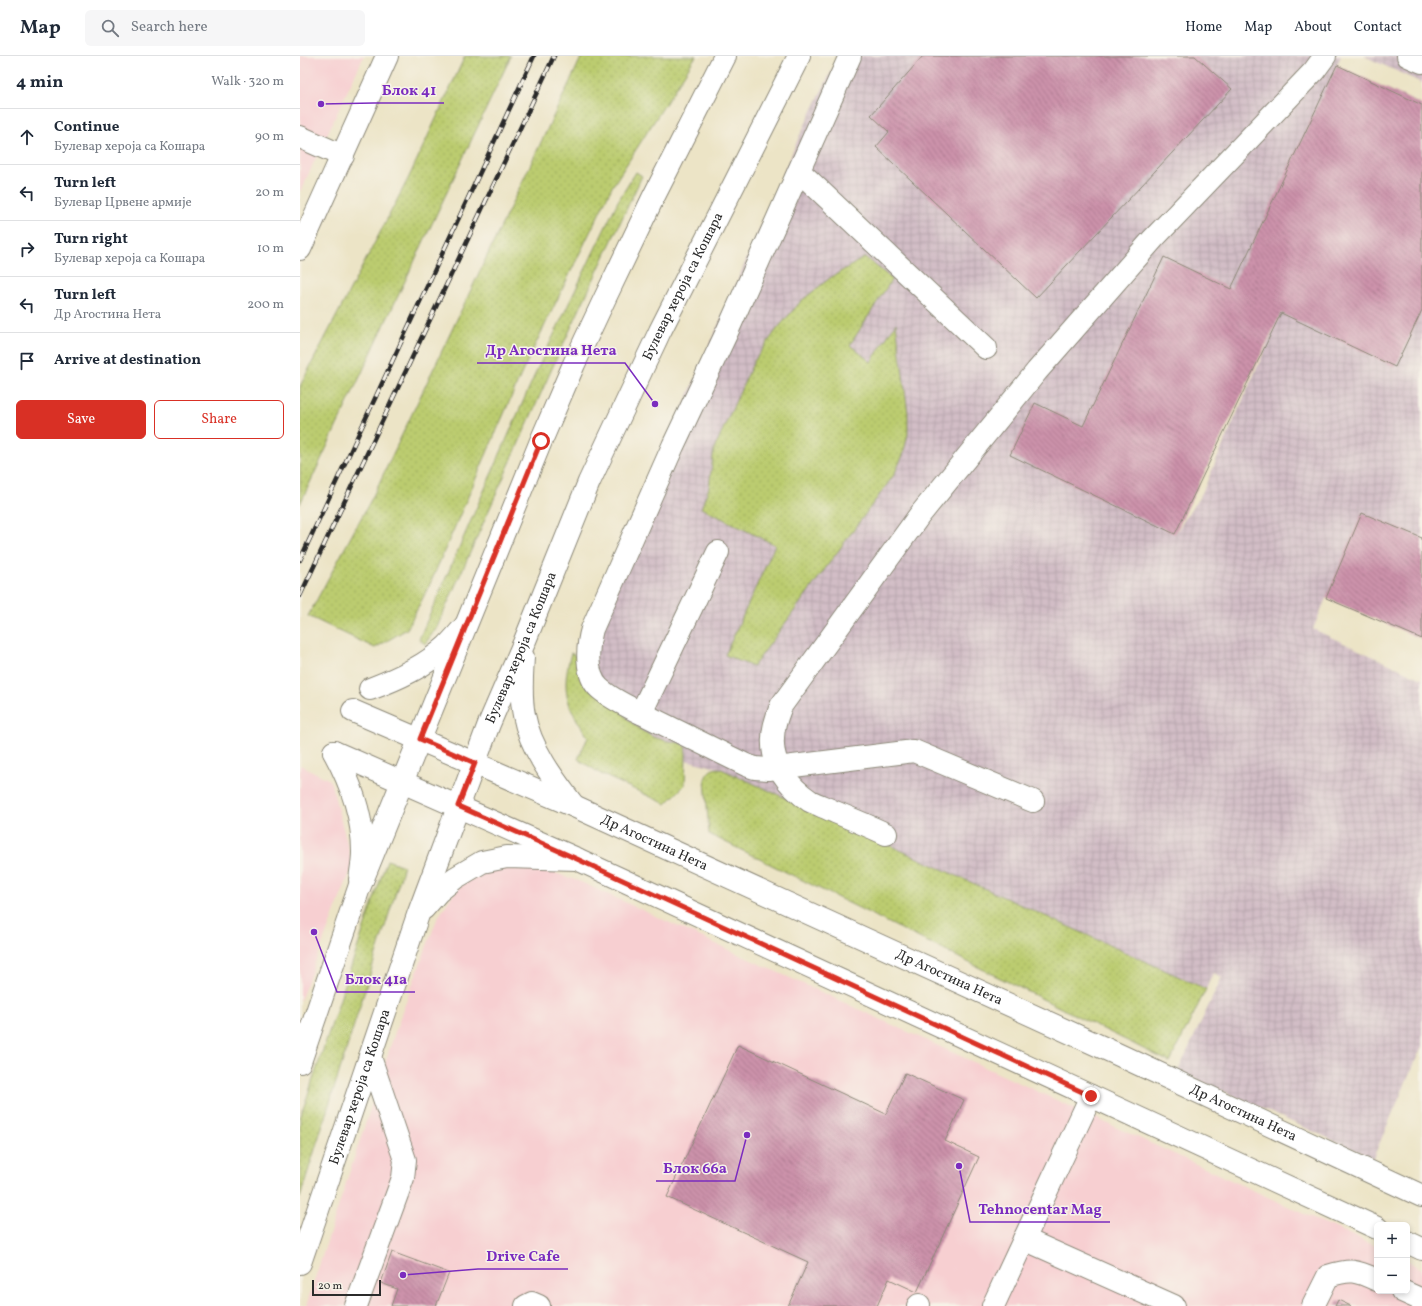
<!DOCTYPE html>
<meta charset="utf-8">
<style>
body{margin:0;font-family:Vollkorn,serif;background:#f6f6f7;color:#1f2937}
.controls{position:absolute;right:12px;bottom:12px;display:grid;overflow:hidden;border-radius:6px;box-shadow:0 2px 6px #0003}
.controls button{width:36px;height:36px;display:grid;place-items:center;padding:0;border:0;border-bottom:1px solid #e0e1e3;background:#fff;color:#1f2937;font:20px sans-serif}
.scale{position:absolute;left:12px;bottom:10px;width:69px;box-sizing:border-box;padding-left:4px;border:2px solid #2b2b2b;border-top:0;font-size:11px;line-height:14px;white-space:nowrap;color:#2b2b2b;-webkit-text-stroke:3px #f7f3e8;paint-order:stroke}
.stop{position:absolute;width:12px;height:12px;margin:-9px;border:3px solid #d93025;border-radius:50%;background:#fff}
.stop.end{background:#d93025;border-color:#fff;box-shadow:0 1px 4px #0008}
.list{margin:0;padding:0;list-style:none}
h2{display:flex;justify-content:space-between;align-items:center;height:52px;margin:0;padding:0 16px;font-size:17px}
h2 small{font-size:13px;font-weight:400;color:#747a83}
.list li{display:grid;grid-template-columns:26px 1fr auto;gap:12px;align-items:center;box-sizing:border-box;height:56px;padding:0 16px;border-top:1px solid #e0e1e3}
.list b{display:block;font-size:15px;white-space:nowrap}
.list p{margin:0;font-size:13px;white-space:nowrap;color:#747a83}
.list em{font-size:13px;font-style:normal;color:#747a83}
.actions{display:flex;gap:8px;padding:12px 16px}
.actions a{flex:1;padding:9px 0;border:1px solid #d93025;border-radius:6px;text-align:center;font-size:14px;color:#d93025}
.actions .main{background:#d93025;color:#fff}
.icon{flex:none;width:22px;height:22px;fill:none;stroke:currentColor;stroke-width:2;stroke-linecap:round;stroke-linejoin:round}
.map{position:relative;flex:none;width:1122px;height:1250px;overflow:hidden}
header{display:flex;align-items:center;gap:24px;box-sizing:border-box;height:56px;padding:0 20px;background:#fff;border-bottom:1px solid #e0e1e3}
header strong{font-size:19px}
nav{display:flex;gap:22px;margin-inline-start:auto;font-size:14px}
.search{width:280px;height:36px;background:#f6f6f7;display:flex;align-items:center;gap:10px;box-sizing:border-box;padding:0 14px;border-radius:6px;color:#747a83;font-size:15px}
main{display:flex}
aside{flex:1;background:#fff}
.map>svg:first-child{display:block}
.built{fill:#f7cfd1}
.industrial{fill:url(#industrial-grid)}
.green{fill:url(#green-dots);stroke:#737c4d}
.building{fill:url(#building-back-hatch)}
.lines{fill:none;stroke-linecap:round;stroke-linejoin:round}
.minor-casing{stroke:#8c8878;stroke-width:24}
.major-casing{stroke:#8c8878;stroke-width:24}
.minor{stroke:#fff;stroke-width:22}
.major{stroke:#fff;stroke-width:22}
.rail-casing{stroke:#2b2b2b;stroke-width:4.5}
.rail{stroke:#f7f3e8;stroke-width:3;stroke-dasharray:9;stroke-linecap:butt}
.route{stroke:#d93025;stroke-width:5}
.labels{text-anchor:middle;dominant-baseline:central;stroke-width:3;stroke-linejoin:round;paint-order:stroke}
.street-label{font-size:14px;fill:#2b2b2b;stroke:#f7f3e8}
.leader{fill:none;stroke:#7b2cbf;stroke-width:1.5}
.callout-dot{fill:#7b2cbf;stroke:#f7f3e8;stroke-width:1.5}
.callout-label{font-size:15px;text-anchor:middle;font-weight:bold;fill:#7b2cbf;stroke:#f7f3e8;stroke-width:3;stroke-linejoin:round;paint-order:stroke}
</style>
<header>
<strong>Map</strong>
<div class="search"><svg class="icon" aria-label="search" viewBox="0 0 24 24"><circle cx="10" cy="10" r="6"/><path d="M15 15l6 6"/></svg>Search here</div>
<nav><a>Home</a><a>Map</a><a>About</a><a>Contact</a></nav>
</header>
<main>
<aside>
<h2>4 min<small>Walk · 320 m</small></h2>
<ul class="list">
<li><svg class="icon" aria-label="ahead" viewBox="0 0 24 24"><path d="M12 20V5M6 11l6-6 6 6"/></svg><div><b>Continue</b><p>Булевар хероја са Кошара</p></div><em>90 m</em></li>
<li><svg class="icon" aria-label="left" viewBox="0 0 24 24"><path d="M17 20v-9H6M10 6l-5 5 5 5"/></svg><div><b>Turn left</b><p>Булевар Црвене армије</p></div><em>20 m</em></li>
<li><svg class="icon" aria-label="right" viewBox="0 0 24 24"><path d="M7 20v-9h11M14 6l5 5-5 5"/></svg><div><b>Turn right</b><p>Булевар хероја са Кошара</p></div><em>10 m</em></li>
<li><svg class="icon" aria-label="left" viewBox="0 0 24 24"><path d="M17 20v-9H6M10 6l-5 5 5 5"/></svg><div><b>Turn left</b><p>Др Агостина Нета</p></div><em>200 m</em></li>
<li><svg class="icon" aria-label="arrive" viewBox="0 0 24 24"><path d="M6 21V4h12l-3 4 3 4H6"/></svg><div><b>Arrive at destination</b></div></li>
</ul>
<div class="actions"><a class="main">Save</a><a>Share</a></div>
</aside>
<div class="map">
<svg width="1122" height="1250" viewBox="0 0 1122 1250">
<defs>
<pattern id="industrial-grid" width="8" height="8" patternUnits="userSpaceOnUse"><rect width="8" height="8" fill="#d2bdc6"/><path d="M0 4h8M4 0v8" fill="none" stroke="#b4a3aa"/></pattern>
<pattern id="green-dots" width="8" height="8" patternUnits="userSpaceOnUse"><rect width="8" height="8" fill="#bbcc6f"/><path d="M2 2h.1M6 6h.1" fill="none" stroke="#a1af60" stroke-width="1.8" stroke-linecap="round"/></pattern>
<pattern id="building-back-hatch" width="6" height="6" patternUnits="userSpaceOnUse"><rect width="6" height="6" fill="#cc92aa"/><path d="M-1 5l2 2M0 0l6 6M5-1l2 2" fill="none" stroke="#a6778b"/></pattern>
</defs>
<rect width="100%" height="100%" fill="#f7f3e8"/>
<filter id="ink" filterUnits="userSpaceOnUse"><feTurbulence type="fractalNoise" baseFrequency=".025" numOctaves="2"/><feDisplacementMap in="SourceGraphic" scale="8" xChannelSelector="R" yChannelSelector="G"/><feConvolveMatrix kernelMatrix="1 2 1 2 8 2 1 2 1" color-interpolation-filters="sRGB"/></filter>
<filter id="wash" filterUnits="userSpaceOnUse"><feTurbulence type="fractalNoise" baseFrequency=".012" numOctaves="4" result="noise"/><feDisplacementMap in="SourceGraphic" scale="16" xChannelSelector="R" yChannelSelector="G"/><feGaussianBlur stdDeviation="0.9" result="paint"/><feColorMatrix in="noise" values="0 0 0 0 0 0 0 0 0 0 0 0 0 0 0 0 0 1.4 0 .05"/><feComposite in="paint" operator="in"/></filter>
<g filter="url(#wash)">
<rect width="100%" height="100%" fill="#ece4c6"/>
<g class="built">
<polygon points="0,0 64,0 0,136"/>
<polygon points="0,709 30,724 53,809 0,945"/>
<polygon points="232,809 281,826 1077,1191 1077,1235 1107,1235 1107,1205 1122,1213 1122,1250 6,1250 98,967 137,863 153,838 163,828 192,812"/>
</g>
<g class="industrial">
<polygon points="539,0 1041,0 931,233 864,201 783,370 735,347 710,399 875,478 902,437 981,257 1095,311 1122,254 1122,482 1062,457 1013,573 1122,623 1122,990 1073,1102 878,1015 922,921 913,917 906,933 419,712 381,703 357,700 271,612 499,81"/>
<polygon points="1064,0 1122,0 1122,27"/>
</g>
<g class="green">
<polygon points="165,0 211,0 0,448 0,330 109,121"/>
<polygon points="282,0 396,0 312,131 223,314 130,528 107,573 75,592 8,560 73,440"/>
<polygon points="336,116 342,120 254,308 137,571 125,588 119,583 236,316 318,145"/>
<polygon points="565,201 592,223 550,289 571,306 596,267 608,357 608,378 603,399 594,419 453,611 425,599 475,489 401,452 409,431 414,393 454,305 477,273 501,245 530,222"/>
<path d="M271,597L280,603L329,664L341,674L353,681L367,685L381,687L385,690L386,698L385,729L366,748L301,718L278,703L288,681C282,672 275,662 271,652C263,635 266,614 271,597Z"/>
<path d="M419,712L906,933L870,1006L409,778L405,723C408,715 411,713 419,712Z"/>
<polygon points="87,804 104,810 0,1141 0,1062"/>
</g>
<g id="blocks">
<g class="building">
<polygon points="623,0 895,0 932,33 736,242 576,91 589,76 571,59"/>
<polygon points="1037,9 1122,49 1122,254 1095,311 981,257 875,478 710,399 735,347 783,370 864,201 931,233"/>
<polygon points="1062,457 1122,482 1122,583 1026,542"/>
<polygon points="438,989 586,1058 605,1017 664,1044 645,1085 679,1101 617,1236 589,1223 577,1250 488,1250 508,1206 367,1141"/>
<polygon points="92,1196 149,1217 136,1250 91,1250 97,1233 81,1227"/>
<polygon points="1038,1244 1051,1250 1035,1250"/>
</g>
</g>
</g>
<g filter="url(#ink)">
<use href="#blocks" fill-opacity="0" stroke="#8c8878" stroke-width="1"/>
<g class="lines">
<defs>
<g id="minor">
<polyline points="1108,0 1122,6"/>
<polyline points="0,81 43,100"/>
<polyline points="499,115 686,292"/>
<polyline points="0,193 87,0"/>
<polyline points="418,496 341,657 446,709 455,712 469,713 614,695 733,745"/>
<path d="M70,633C97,623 124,611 146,591C153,584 159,577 165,570"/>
<path id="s1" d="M53,655L274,750L817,998L1122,1140"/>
<path d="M341,657C327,650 311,643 299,632C285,619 287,590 292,573L373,390L427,276L550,0"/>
<polyline points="34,696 277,803 1077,1172"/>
<path d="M34,696C51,727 63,761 63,796C63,805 61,815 60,824"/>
<path d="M586,778C569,770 552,763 535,756C527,752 518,749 510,745C489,731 471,708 473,682C473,671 477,660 481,650L619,460L737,315L853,183L1014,15L1025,0"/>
<polyline points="724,1183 874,1250"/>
<polyline points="1107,1186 1122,1193"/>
<polyline points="1102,1235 1122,1244"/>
<polyline points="56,1250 103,1122 105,1104 70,1001"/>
<polyline points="226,1250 232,1247 239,1250"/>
<polyline points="618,1250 619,1249"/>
<polyline points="693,1250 791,1040"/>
<path d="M1013,1250L1028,1220C1051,1213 1055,1214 1077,1224"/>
</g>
<g id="major">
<path d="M223,601C222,620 220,640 224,659C230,692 254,724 274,750"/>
<polyline points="124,852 138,836 155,822 182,806 207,801 277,803"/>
<polyline points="0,1006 59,832 241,385 274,308 305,242 353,142 425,0"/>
<path id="s2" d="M0,1207L118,859L189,668L224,587L289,426L360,275L499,0"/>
</g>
</defs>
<use href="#minor" class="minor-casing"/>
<use href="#major" class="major-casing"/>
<use href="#minor" class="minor"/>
<use href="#major" class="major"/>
<defs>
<g id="rail">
<polyline points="0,504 234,0"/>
<polyline points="0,540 254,0"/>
</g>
</defs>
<use href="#rail" class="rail-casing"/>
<use href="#rail" class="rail"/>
</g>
</g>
<g class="lines" filter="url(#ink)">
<polyline class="route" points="241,385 120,683 175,707 158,750 277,803 791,1040"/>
</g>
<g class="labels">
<g class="street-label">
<text stroke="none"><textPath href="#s2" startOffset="1050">Булевар хероја са Кошара</textPath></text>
<text stroke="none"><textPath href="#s2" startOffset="654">Булевар хероја са Кошара</textPath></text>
<text stroke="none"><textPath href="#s1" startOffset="329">Др Агостина Нета</textPath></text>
<text stroke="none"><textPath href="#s1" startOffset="653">Др Агостина Нета</textPath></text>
<text stroke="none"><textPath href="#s2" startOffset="186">Булевар хероја са Кошара</textPath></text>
<text stroke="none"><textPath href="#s1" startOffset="977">Др Агостина Нета</textPath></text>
</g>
</g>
<path class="leader" d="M21 48L74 47H144M355 348L325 307H177M14 876L37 936H115M447 1079L435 1125H356M659 1110L670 1166H810M103 1219L178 1213H268"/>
<g class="callout-dot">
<circle cx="21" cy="48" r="4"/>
<circle cx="355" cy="348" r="4"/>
<circle cx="14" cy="876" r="4"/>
<circle cx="447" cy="1079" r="4"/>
<circle cx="659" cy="1110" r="4"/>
<circle cx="103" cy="1219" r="4"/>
</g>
<g class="callout-label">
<text x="109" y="39">Блок 41</text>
<text x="251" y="299">Др Агостина Нета</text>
<text x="76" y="928">Блок 41а</text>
<text x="395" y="1117">Блок 66а</text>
<text x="740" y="1158">Tehnocentar Mag</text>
<text x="223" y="1205">Drive Cafe</text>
</g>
</svg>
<div class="controls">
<button>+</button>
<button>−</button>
</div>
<div class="scale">20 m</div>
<div class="stop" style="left:241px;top:385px"></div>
<div class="stop end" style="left:791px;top:1040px"></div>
</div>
</main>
